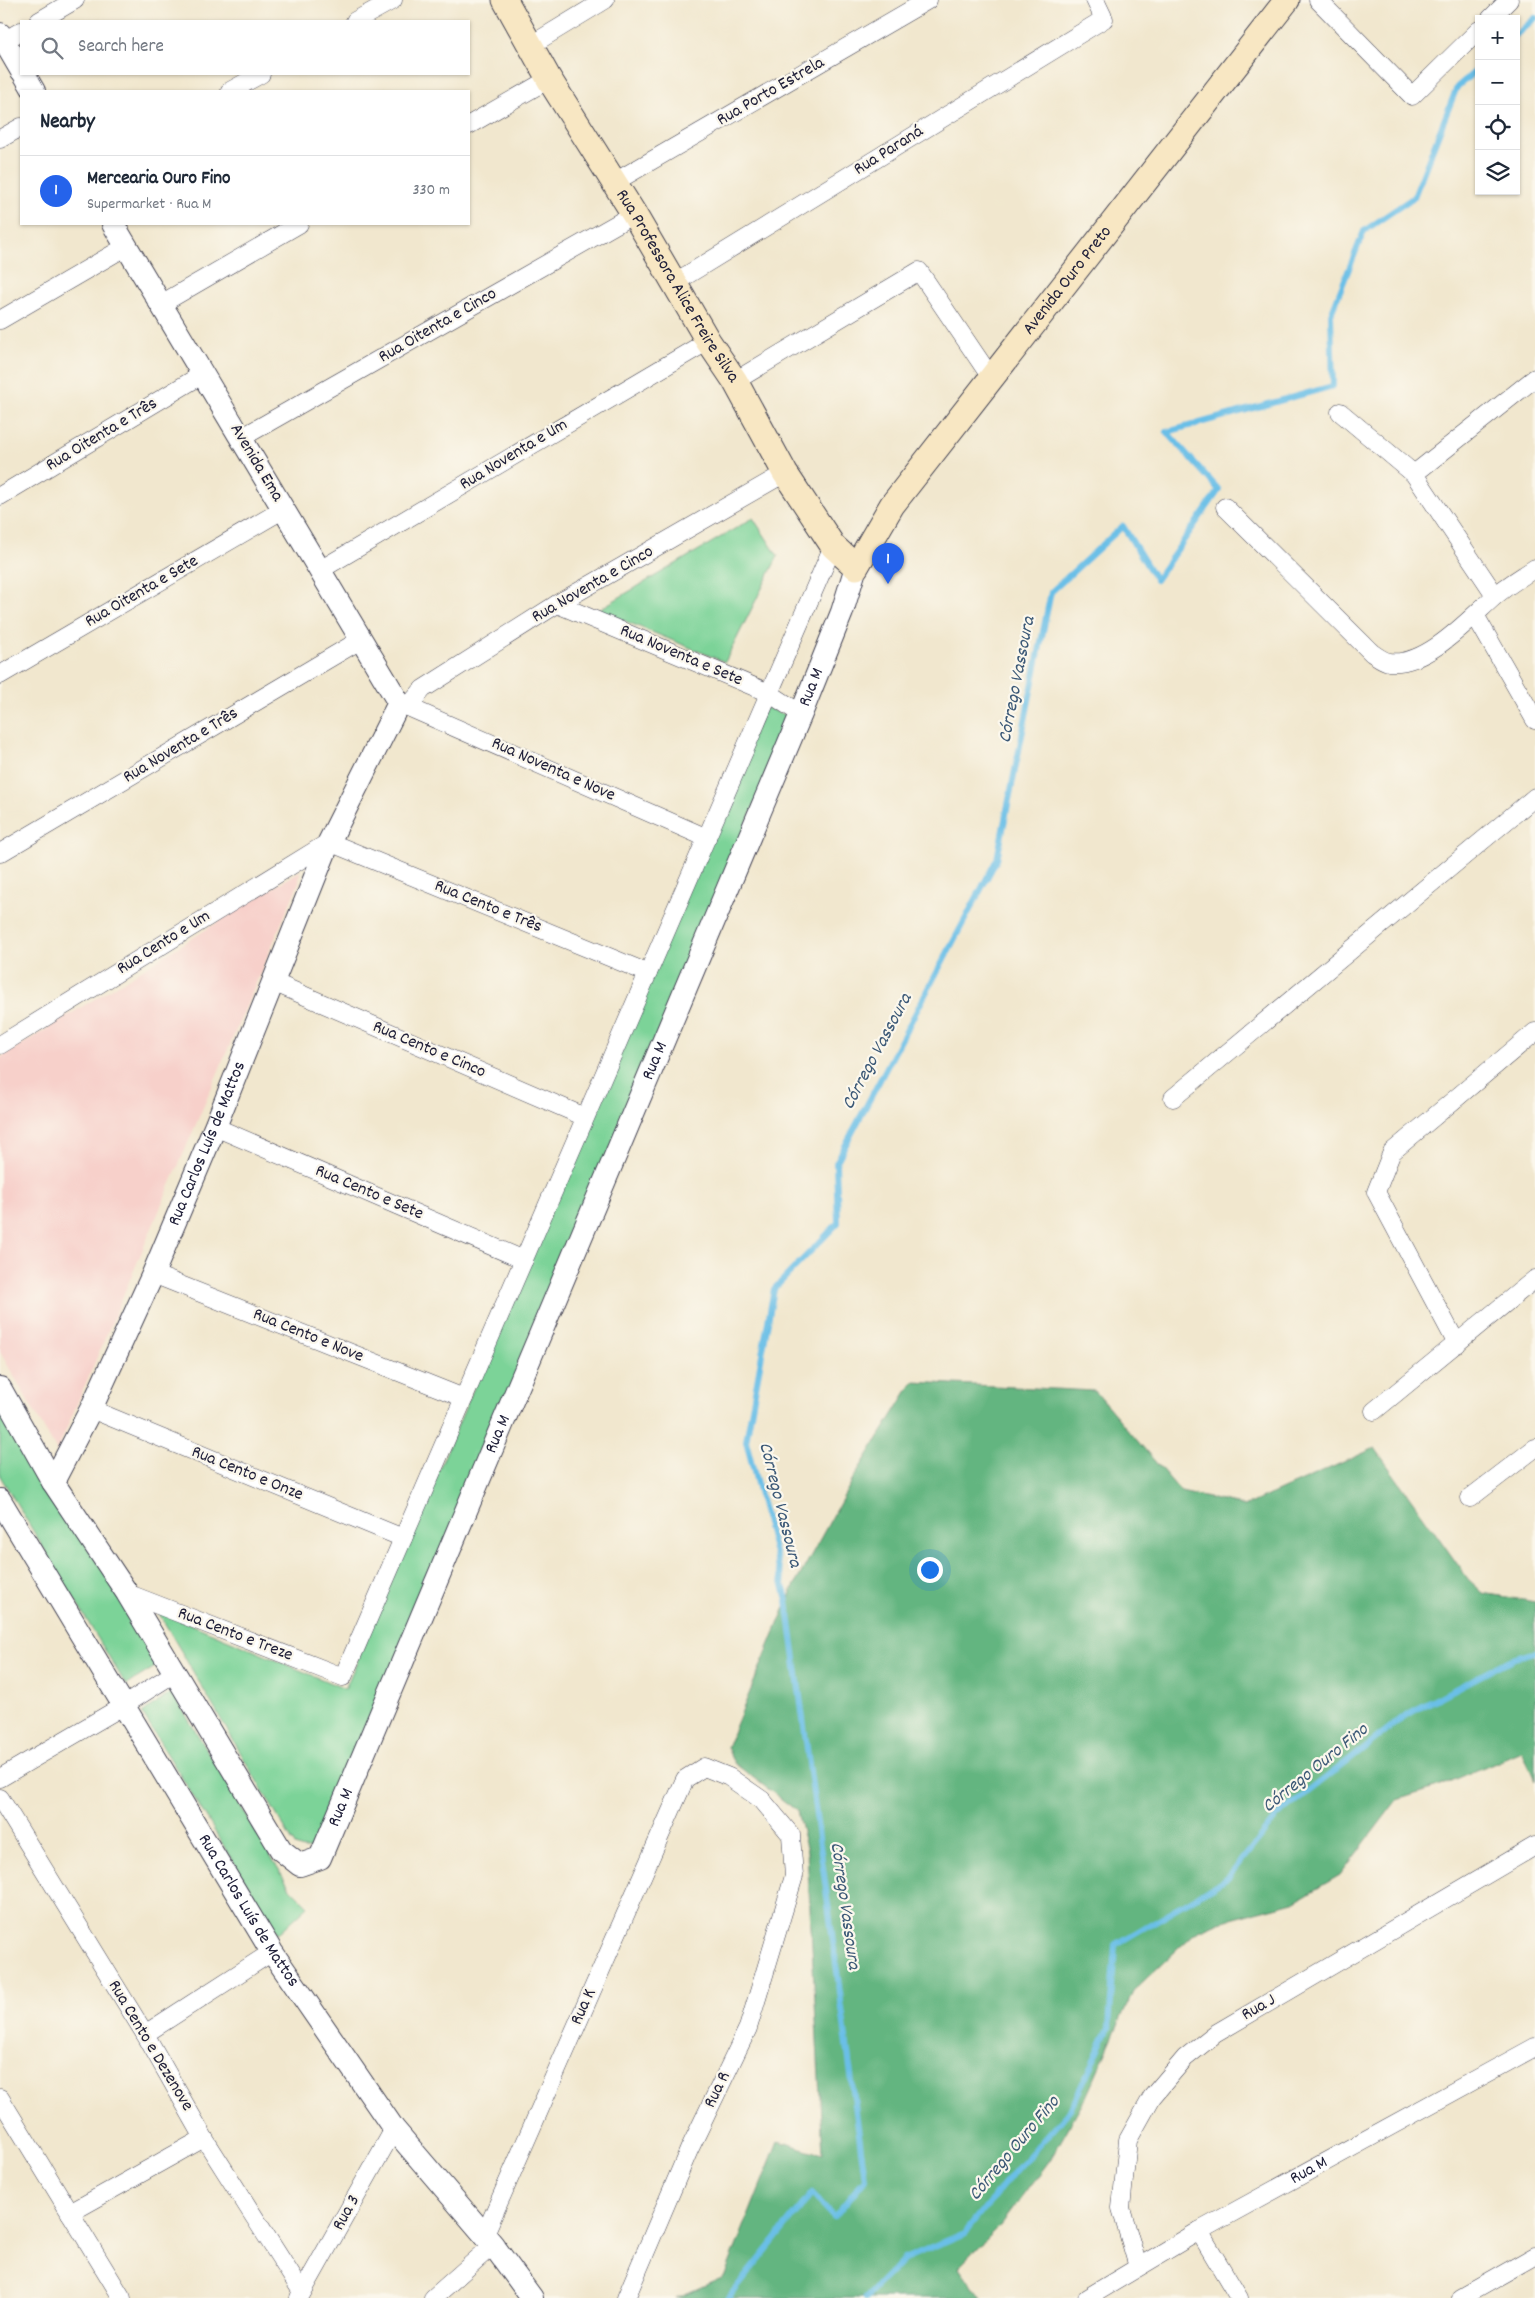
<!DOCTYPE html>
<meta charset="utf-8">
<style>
body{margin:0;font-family:Dekko,sans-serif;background:#f2f2f3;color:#1f2937}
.controls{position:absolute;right:15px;top:15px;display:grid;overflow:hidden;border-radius:0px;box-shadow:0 1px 4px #0004}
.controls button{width:45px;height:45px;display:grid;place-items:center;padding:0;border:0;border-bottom:1px solid #e0e1e3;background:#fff;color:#1f2937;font:25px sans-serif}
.you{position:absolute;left:929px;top:1569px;width:18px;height:18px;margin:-12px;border:4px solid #fff;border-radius:50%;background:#1a73e8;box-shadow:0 0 0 8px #1a73e833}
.badge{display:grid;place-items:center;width:32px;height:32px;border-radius:50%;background:#2563eb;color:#fff;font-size:16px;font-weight:700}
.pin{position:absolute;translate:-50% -41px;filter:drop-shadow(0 1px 2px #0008)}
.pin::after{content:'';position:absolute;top:26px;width:18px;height:15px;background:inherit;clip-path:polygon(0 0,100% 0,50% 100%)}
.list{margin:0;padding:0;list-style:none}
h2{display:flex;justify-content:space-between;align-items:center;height:65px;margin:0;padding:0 20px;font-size:21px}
h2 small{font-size:16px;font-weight:400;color:#747a83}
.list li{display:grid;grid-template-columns:32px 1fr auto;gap:15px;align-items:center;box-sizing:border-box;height:70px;padding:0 20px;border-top:1px solid #e0e1e3}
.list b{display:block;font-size:19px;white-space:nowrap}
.list p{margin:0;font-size:16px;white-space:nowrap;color:#747a83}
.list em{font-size:16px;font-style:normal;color:#747a83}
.icon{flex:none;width:28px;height:28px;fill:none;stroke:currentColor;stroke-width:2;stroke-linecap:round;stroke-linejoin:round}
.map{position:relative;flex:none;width:1535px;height:2298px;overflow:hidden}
.search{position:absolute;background:#fff;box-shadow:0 1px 4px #0004;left:20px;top:20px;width:450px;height:55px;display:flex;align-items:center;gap:12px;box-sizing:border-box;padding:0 18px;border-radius:0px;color:#747a83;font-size:19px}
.panel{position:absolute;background:#fff;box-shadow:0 1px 4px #0004;left:20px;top:90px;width:450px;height:135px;border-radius:0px}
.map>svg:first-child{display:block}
.built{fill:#f7d0ca}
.green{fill:#7bd398;stroke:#4e7a6a}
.forest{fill:#64b580;stroke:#436c5e}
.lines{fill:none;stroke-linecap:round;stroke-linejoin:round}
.stream{stroke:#6bbfe7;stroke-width:6}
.minor-casing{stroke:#414051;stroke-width:19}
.tertiary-casing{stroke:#414051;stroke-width:24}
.secondary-casing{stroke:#414051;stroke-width:27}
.minor{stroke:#fff;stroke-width:18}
.tertiary{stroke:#fff;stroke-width:22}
.secondary{stroke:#f8e7c3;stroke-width:25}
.labels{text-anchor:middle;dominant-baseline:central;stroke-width:4.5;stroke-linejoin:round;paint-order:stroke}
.street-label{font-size:18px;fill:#22223b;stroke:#fbf7ec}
.water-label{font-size:19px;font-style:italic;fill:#3c5977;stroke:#fbf7ec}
</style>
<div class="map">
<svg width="1535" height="2298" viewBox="0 0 1535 2298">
<rect width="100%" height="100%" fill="#fbf7ec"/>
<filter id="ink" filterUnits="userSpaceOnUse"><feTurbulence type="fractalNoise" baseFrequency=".02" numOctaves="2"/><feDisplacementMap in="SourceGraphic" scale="10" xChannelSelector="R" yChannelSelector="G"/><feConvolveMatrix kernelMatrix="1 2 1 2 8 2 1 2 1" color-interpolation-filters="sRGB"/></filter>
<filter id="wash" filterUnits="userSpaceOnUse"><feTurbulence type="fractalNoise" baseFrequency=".0096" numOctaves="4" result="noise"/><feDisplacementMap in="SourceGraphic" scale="20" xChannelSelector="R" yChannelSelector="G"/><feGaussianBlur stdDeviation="1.12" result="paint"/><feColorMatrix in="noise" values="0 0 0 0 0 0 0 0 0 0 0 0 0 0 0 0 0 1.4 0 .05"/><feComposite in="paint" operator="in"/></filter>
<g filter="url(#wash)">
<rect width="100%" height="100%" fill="#f1e7ce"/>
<polygon class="built" points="300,871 299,882 57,1451 0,1352 0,1058"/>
<g class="green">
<polygon points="753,518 778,556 725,662 598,610"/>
<polygon points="765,707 791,717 318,1849 303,1849 295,1846 157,1610 345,1689"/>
<polygon points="0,1398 160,1664 126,1685 0,1476"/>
<polygon points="172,1692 290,1888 308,1906 278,1934 142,1713"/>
</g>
<polygon class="forest" points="913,1382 1095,1391 1181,1492 1245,1506 1375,1448 1468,1579 1483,1593 1535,1602 1535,1781 1521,1751 1440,1786 1397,1800 1340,1875 1294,1902 1219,1922 1195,1933 1133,1991 1086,2097 1050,2160 1001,2225 959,2267 981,2298 676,2298 724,2277 778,2141 823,2154 807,1852 797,1811 734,1763 727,1747 793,1588 856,1474"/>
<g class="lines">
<g class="stream">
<polyline points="1516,35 1535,18"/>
<polyline points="728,2298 812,2193 834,2217 865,2179 787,1600 746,1441 774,1289 838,1223 836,1163 997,859 1051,592 1123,526 1156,580 1219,490 1167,432 1333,386 1331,314 1364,231 1414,197 1457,87 1479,68"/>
<polyline points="866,2298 904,2259 965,2233 1003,2185 1070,2110 1109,2028 1115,1945 1228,1878 1276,1817 1406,1715 1512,1659 1535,1652"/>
</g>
</g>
</g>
<g filter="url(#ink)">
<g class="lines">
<defs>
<g id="minor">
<polyline points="1318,0 1412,96 1479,30"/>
<polyline points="1490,19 1509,0"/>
<polyline points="39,21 75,0"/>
<polyline points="355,21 393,0"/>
<polyline points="4,41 21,31"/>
<polyline points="531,45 605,0"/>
<polyline points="230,91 261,74"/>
<polyline points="469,125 549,79"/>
<polyline points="0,139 21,127"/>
<polyline points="613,183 928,0"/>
<polyline points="674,283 1104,19 1095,0"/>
<polyline points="161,304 299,224"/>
<polyline points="0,320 127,246"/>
<polyline points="735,381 919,271 992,379"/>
<polyline points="1340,412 1414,474 1495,595"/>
<polyline points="241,438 634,214"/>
<polyline points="1414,474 1535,378"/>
<polyline points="0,496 203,374"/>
<path d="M1225,507L1372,653C1377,656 1383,661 1389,662C1426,667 1468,620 1494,597C1506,586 1522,577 1535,568"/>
<polyline points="320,570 708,341"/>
<polyline points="557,604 769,693 801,714"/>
<polyline points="1475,615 1535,720"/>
<polyline points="0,675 284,509"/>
<polyline points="399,703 707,838"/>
<polyline points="408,707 423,689 557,604 785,473"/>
<polyline points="0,853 362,639"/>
<polyline points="273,982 585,1117"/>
<polyline points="0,1045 329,842 648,973"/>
<polyline points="1173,1098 1535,797"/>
<polyline points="215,1127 524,1260"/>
<polyline points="153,1274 464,1398"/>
<polyline points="1457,1344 1376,1192 1392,1152 1535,1032"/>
<polyline points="91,1409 403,1538"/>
<polyline points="1374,1411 1535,1279"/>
<polyline points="1470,1498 1535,1448"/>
<polyline points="127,1593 343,1677 833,546"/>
<polyline points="0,1778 123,1706 176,1672"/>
<polyline points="0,1798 145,2034 204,2138 302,2292"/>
<polyline points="145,2034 272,1952"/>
<polyline points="0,2098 122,2298"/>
<polyline points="70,2213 204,2138"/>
<polyline points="1199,2231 1239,2298"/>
<polyline points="484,2236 685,1779 704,1767 729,1777 762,1800 791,1835 794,1876 748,2028 689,2150 626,2298"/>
<polyline points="1138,2267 1121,2208 1128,2140 1152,2097 1185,2058 1215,2034 1535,1846"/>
<polyline points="299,2298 394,2129"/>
<polyline points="433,2298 493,2245"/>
<path id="s1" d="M1087,2298L1199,2231L1535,2047"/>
<polyline points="1461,2298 1535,2256"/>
</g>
<g id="tertiary">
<polyline points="0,34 21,70"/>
<polyline points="24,74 34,91"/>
<path id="s2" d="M0,1388L53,1482L127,1593L281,1850L300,1865L320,1858L801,714L842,612L856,567"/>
<path id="s3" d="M53,1482L91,1409L153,1274L215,1127L329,842L399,703L113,224"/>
<path id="s4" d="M0,1500L272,1952L394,2129L493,2245L532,2298"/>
</g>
<g id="secondary">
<path id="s5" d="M505,0L549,79L634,214L708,341L735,381L785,473L833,546L856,567L892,505L1287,0"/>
</g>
</defs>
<use href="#minor" class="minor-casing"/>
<use href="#tertiary" class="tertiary-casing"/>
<use href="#secondary" class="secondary-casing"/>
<use href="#minor" class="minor"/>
<use href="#tertiary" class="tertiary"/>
<use href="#secondary" class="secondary"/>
</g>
</g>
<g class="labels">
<g class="street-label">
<text transform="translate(771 92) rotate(-30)">Rua Porto Estrela</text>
<text transform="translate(889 151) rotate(-32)">Rua Paraná</text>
<text stroke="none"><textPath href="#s5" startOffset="1025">Avenida Ouro Preto</textPath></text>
<text stroke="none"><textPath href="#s5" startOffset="334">Rua Professora Alice Freire Silva</textPath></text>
<text transform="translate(438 326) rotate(-30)">Rua Oitenta e Cinco</text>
<text transform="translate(102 435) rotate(-31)">Rua Oitenta e Três</text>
<text transform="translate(514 455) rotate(-31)">Rua Noventa e Um</text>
<text transform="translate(256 463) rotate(59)">Avenida Ema</text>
<text transform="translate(593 585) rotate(-30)">Rua Noventa e Cinco</text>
<text transform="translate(142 592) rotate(-30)">Rua Oitenta e Sete</text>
<text transform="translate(681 656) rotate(23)">Rua Noventa e Sete</text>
<text stroke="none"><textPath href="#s2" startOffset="1856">Rua M</textPath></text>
<text transform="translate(181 746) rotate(-31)">Rua Noventa e Três</text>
<text transform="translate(553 770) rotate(24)">Rua Noventa e Nove</text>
<text transform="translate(488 907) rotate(22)">Rua Cento e Três</text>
<text transform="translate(164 943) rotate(-32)">Rua Cento e Um</text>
<text transform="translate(429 1050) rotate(23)">Rua Cento e Cinco</text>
<text stroke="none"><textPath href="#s2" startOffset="1451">Rua M</textPath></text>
<text stroke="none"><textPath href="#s3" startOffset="372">Rua Carlos Luís de Mattos</textPath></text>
<text transform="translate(369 1193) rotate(23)">Rua Cento e Sete</text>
<text transform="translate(308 1336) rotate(22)">Rua Cento e Nove</text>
<text stroke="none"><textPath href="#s2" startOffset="1046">Rua M</textPath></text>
<text transform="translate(247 1474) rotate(22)">Rua Cento e Onze</text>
<text transform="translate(235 1635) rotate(21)">Rua Cento e Treze</text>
<text stroke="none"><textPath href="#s2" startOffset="641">Rua M</textPath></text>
<text stroke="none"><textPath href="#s4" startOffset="480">Rua Carlos Luís de Mattos</textPath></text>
<text transform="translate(584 2007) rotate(-66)">Rua K</text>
<text transform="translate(1259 2008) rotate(-30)">Rua J</text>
<text transform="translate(150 2046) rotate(59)">Rua Cento e Dezenove</text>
<text transform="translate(718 2090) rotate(-64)">Rua R</text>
<text stroke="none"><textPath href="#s1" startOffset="256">Rua M</textPath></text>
<text transform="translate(347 2213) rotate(-61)">Rua 3</text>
</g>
<g class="water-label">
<text transform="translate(1018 680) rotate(-79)">Córrego Vassoura</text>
<text transform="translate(878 1052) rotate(-62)">Córrego Vassoura</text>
<text transform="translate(779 1505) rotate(76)">Córrego Vassoura</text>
<text transform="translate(1316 1769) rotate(-39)">Córrego Ouro Fino</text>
<text transform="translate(844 1906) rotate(82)">Córrego Vassoura</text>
<text transform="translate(1015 2149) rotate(-50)">Córrego Ouro Fino</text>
</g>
</g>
</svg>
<div class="controls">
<button>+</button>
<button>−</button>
<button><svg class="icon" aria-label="locate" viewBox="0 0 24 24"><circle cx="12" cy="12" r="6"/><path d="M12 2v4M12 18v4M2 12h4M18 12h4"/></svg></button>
<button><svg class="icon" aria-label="layers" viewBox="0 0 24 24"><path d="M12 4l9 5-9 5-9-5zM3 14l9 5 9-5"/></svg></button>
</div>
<div class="you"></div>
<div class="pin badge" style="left:888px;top:584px">1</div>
<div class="search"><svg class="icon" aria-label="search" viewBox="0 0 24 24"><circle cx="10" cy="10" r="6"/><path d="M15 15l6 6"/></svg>Search here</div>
<section class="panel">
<h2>Nearby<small></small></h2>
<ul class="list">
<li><span class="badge">1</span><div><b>Mercearia Ouro Fino</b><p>Supermarket · Rua M</p></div><em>330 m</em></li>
</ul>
</section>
</div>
